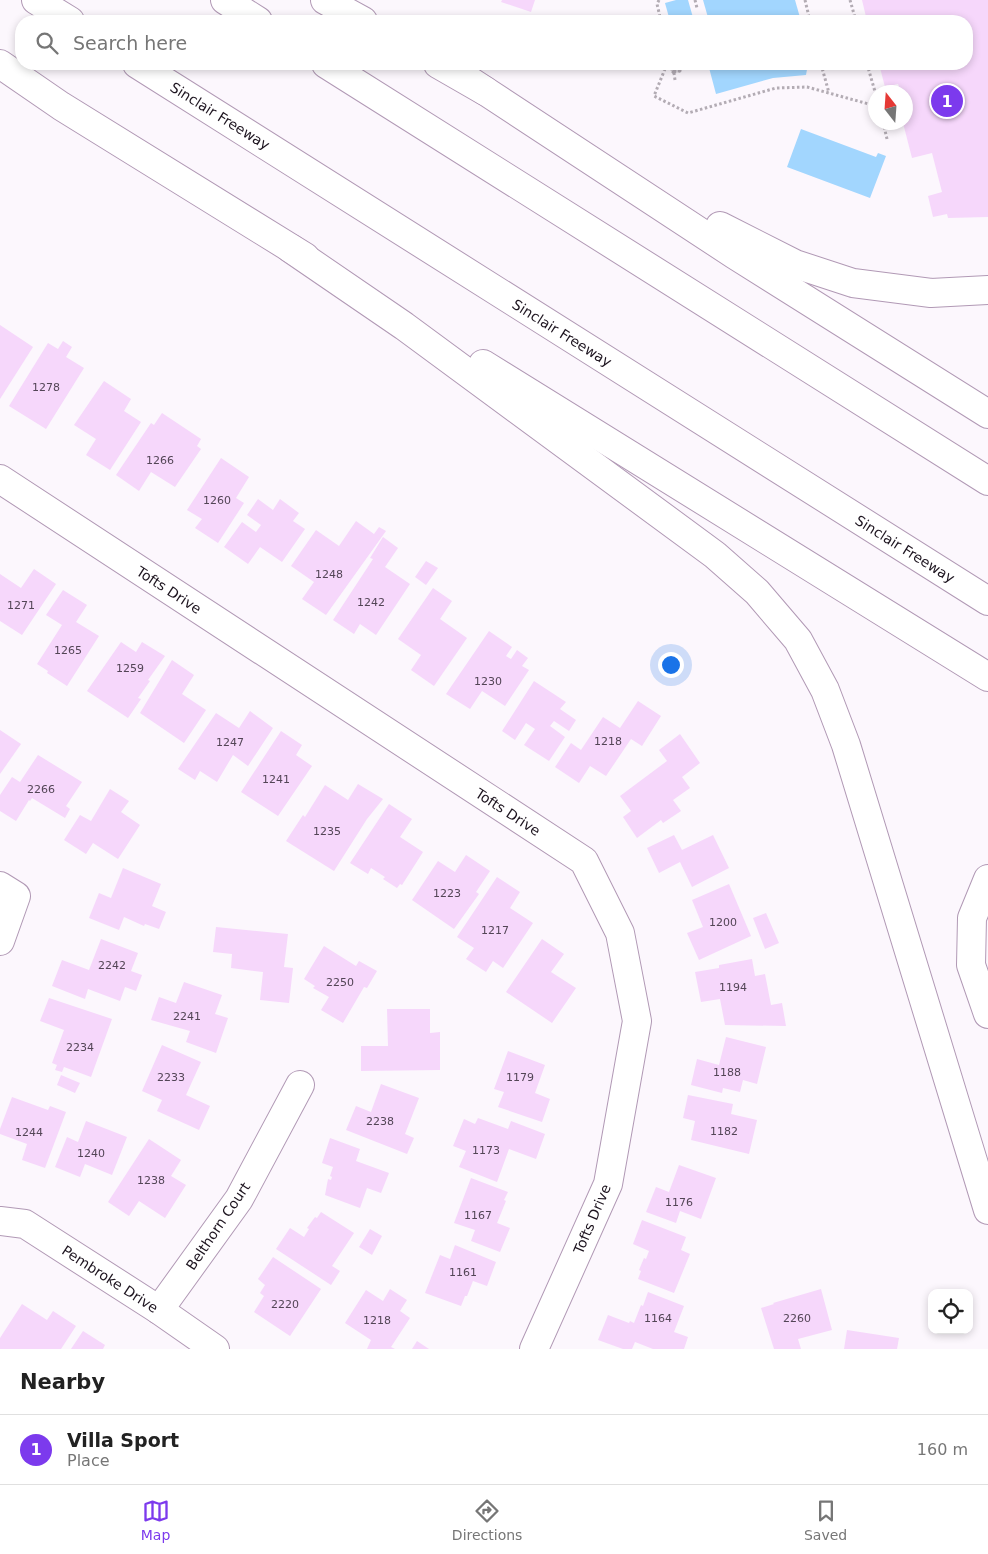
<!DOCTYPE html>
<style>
body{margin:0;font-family:"DejaVu Sans",sans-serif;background:#f2f2f2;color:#222}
.controls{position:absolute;right:15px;bottom:15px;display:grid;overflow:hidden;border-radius:10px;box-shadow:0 2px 8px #0003}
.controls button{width:45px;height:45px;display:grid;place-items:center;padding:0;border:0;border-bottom:1px solid #e0e0e0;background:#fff;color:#222;font:25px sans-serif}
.compass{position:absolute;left:868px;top:85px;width:45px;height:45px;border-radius:50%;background:#fff;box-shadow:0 2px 8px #0003;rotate:343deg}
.you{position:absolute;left:670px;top:664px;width:18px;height:18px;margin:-12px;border:4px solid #fff;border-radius:50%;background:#1a73e8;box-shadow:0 0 0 8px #1a73e833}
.badge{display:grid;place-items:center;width:32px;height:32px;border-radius:50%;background:#7c3aed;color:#fff;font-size:16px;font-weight:700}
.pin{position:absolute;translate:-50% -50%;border:2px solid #fff;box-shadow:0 1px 5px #0006}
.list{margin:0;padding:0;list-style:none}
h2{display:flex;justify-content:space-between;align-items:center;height:65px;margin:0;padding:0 20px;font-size:21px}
h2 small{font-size:16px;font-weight:400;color:#767676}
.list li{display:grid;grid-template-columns:32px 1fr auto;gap:15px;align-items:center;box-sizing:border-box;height:70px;padding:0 20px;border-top:1px solid #e0e0e0}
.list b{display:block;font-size:19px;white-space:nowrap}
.list p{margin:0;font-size:16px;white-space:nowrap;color:#767676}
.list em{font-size:16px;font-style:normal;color:#767676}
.icon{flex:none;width:28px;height:28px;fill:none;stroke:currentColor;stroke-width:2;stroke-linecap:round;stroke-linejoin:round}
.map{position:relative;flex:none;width:988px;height:1349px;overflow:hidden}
.search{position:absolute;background:#fff;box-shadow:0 2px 8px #0003;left:15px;right:15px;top:15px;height:55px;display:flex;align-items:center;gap:12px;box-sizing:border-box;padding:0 18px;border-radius:20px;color:#767676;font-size:19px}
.sheet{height:135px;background:#fff}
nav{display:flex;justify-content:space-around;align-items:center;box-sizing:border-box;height:70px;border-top:1px solid #e0e0e0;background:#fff;font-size:14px;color:#767676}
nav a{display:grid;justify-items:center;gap:2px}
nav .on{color:#7c3aed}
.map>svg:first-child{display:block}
.water{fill:#a2d6fe}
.building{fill:#f6d7fb}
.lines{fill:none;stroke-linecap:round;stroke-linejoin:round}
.street-casing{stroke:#b199b5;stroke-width:30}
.highway-casing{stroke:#b199b5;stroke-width:30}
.path{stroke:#b3acb4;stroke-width:3;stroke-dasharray:2.5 2.5;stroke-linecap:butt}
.street{stroke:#fff;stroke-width:28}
.highway{stroke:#fff;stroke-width:28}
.labels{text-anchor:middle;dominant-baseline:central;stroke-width:4;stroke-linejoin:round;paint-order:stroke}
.number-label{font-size:11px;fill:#534556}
.street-label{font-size:14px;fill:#1d141f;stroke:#fff}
</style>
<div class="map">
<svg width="988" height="1349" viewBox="0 0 988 1349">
<rect width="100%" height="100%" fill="#fcf7fd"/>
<g class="water">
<polygon points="676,0 688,0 694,21 670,21 665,3"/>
<polygon points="703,0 795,0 801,21 709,21"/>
<polygon points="708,64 808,64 806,75 773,78 716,94"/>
<polygon points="801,129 876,157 878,153 886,156 870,198 787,167"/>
</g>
<g class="building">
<polygon points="502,0 535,0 531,12 501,2"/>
<polygon points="862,0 988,0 988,217 948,218 947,214 933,217 928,196 942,192 932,153 912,158 903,123 909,121 906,110 906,92 901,92 898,84 885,87 879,64 967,64 967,21 867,21"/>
<polygon points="0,325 33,347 0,399"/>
<polygon points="63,341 72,347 66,357 84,368 46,429 9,406 48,343 58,349"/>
<polygon points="104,381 131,399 124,411 141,422 110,470 86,455 96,439 74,425"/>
<polygon points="162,413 201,439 197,446 201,449 175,487 151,472 139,491 116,475 151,423 154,425"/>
<polygon points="221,458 249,477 236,498 244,503 218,543 195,528 202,519 187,510"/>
<polygon points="258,499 273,510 280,499 299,513 293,521 305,529 282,562 260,547 248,564 224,547 242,522 256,532 261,525 247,515"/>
<polygon points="356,521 374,534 379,527 386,531 326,615 302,599 314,582 291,566 316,530 339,546"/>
<polygon points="383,537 398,548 385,567 410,584 376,635 360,624 354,634 333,620 373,559 370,558"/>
<polygon points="426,561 438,568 426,585 415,577"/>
<polygon points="34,569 56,584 22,635 0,621 0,574 21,588"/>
<polygon points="433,588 452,601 440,619 467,638 434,686 411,670 421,655 398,639"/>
<polygon points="63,590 87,605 76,622 99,636 67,686 47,673 48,671 37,664 62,625 46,615"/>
<polygon points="489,631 512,647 506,656 511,659 517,650 528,658 522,666 529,670 505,706 482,691 470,709 446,694"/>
<polygon points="121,642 136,652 142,642 165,656 148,680 150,681 138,698 141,699 128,718 87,691"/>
<polygon points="172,660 194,675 182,694 206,710 184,743 140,713"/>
<polygon points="534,681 566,702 560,709 576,720 569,731 554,721 550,726 565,737 549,761 524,745 535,729 526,723 515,740 502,731"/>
<polygon points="638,701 661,716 642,746 631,739 606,776 590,766 579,783 555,767 571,743 581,750 603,717 620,728"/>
<polygon points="250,711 273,728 248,766 233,755 217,782 200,771 195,780 178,769 216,713 239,728"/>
<polygon points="0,730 21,744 0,774"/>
<polygon points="281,731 302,745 296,755 312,766 278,816 241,792"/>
<polygon points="680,734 700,763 682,777 690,788 673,800 681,811 663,823 661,820 637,838 623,817 631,811 620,796 667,761 659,750"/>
<polygon points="38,755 82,782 66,806 70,809 65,818 32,798 30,801 29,800 16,821 0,811 0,795 12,777 20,782"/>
<polygon points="358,784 383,799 367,819 334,871 286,841 303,815 305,817 325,785 348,800"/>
<polygon points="110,789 129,801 121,812 140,825 118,859 93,843 86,854 64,840 80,815 91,821"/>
<polygon points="389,804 412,819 400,837 423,852 402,885 400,884 397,888 383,879 385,877 371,868 368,874 350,863"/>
<polygon points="674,835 682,850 713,835 729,868 692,887 680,862 659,873 647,848"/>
<polygon points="466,855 490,871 476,892 479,894 454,929 412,900 438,861 455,872"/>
<polygon points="123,868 161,884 152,906 166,912 159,929 145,924 144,926 124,917 119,930 89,918 99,893 111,898"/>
<polygon points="497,877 520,892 510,908 533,923 503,968 493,961 486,972 466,959 474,948 457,937"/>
<polygon points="729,884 751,936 699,960 687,933 703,927 692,900"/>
<polygon points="766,913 779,943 765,949 753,918"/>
<polygon points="216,927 288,934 284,967 293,968 289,1003 260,1000 263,972 231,968 232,954 213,952"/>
<polygon points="101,939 138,953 131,971 142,975 136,991 125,987 120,1001 88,989 85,999 52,986 62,960 89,970"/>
<polygon points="542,939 564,954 551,972 576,988 552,1023 506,992"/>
<polygon points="324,946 356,966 359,961 377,971 367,988 364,987 343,1023 321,1010 329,997 313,988 315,986 304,979"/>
<polygon points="752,959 755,976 765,974 771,1005 782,1003 786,1026 725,1025 720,999 701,1002 695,972 719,968 719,965"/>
<polygon points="184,982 222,995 215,1014 228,1018 216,1053 186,1042 190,1031 151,1020 159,997 176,1003"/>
<polygon points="49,998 112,1019 91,1077 64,1067 62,1072 55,1070 57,1065 52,1063 64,1030 40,1021"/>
<polygon points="387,1009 430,1009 430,1033 440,1032 440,1070 361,1071 361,1046 388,1046"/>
<polygon points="726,1037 766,1047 757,1084 743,1080 740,1092 723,1088 722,1093 691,1085 697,1059 719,1065"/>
<polygon points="162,1045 201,1062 186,1095 210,1106 199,1130 157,1111 162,1100 142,1091"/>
<polygon points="508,1051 545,1065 535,1093 550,1099 542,1122 498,1107 504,1092 494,1089"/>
<polygon points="61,1075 80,1083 75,1093 57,1085"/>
<polygon points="381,1084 419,1098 405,1134 414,1138 407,1154 346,1130 356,1106 371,1112"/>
<polygon points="688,1095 733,1104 731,1114 757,1120 749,1154 691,1140 695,1121 683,1118"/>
<polygon points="12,1097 48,1110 50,1106 66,1112 45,1168 22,1160 27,1144 0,1134 0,1129"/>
<polygon points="478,1118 508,1129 511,1121 545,1134 536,1159 509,1149 497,1182 459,1167 466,1151 453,1146 464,1119 475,1124"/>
<polygon points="86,1121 127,1137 112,1175 85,1164 80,1177 55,1167 67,1137 78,1142"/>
<polygon points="330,1138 360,1149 356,1161 389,1173 381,1193 367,1188 360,1208 325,1195 328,1179 331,1180 332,1177 330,1176 333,1167 322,1163"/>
<polygon points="149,1139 181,1160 171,1176 186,1185 165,1218 139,1201 129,1216 108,1202"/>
<polygon points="679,1165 716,1178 701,1219 680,1211 676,1223 646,1212 656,1187 669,1192"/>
<polygon points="471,1178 508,1192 504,1200 506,1201 497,1223 510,1228 500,1252 471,1241 475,1230 454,1223"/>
<polygon points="321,1212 354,1233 332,1266 340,1271 331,1285 276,1249 290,1228 304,1237 309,1229 307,1228 315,1217 317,1218"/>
<polygon points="642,1220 686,1237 681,1250 690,1254 674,1293 638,1279 641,1271 639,1270 644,1258 646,1259 649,1251 633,1244"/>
<polygon points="370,1229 382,1236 372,1255 359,1247"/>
<polygon points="455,1245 496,1262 487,1286 473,1281 467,1296 465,1296 461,1306 425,1293 440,1255 450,1259"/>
<polygon points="273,1257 321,1289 290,1336 254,1312 264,1296 260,1293 265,1285 258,1279"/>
<polygon points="390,1289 407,1300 400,1311 410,1318 391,1347 395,1349 367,1349 371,1340 345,1323 366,1290 383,1301"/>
<polygon points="821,1289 832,1330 798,1339 801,1349 774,1349 761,1308 774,1304 773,1303"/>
<polygon points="648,1292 684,1306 674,1332 688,1337 684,1349 653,1349 635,1342 632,1349 623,1349 598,1340 608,1315 629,1323 630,1321 634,1323 641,1305 643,1306"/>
<polygon points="22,1304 47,1320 53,1311 76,1326 61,1349 0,1349 0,1338"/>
<polygon points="847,1330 899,1338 897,1349 844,1349"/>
<polygon points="83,1331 105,1345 103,1349 71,1349"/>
<polygon points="417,1341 429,1349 412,1349"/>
</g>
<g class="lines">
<defs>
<g id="street">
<polyline points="0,479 584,861 620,933 637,1021 608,1184 534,1349"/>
<polyline points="0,886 16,896 0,941"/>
<polyline points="0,1221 25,1224 159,1310 215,1349"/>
<polyline points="159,1310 239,1199 300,1085"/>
</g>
<g id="highway">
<polyline points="36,0 70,21"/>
<polyline points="225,0 258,21"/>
<polyline points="325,0 363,21"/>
<polyline points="0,64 61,106 305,257"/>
<polyline points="137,64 988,601"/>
<polyline points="326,64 988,481"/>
<polyline points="438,64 485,91"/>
<polyline points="470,81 735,255 988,414"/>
<polyline points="720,226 795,264 853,283 931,293 988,290"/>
<polyline points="290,248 404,326 715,555 757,592 798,640 825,690 846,745 988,1210"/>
<polyline points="483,364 988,677"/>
<polyline points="988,879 972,918 971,965 988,1014"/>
</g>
</defs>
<use href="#street" class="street-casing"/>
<use href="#highway" class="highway-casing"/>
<g class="path">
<polyline points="659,0 657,4 661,21"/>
<polyline points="695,0 697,8"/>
<polyline points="805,0 810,21"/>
<polyline points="850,0 856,21"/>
<polyline points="667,64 654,96 688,113 776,88 807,87 876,106"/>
<polyline points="821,64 829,93"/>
<polyline points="867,64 876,95"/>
<polyline points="674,73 672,71 672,67 675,64 680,67 679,71 673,71 672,67 675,64 681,67 680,71 678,72 672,71 672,67 675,64 684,68"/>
<polyline points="675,80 674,73 676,73"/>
<polyline points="883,122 887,139"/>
</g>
<use href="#street" class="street"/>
<use href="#highway" class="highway"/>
</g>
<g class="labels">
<g class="number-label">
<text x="46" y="387">1278</text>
<text x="160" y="460">1266</text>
<text x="217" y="500">1260</text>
<text x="329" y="574">1248</text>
<text x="371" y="602">1242</text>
<text x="21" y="605">1271</text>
<text x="68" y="650">1265</text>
<text x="130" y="668">1259</text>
<text x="488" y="681">1230</text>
<text x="608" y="741">1218</text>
<text x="230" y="742">1247</text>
<text x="276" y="779">1241</text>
<text x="41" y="789">2266</text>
<text x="327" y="831">1235</text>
<text x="447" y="893">1223</text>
<text x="723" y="922">1200</text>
<text x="495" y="930">1217</text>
<text x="112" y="965">2242</text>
<text x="340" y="982">2250</text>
<text x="733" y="987">1194</text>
<text x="187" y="1016">2241</text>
<text x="80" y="1047">2234</text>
<text x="727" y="1072">1188</text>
<text x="171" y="1077">2233</text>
<text x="520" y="1077">1179</text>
<text x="380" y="1121">2238</text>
<text x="724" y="1131">1182</text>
<text x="29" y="1132">1244</text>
<text x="486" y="1150">1173</text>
<text x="91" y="1153">1240</text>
<text x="151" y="1180">1238</text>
<text x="679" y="1202">1176</text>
<text x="478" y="1215">1167</text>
<text x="463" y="1272">1161</text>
<text x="285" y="1304">2220</text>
<text x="658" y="1318">1164</text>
<text x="797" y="1318">2260</text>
<text x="377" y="1320">1218</text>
</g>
<g class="street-label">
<text transform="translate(220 116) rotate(32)">Sinclair Freeway</text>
<text transform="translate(562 333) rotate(32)">Sinclair Freeway</text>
<text transform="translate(905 549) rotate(32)">Sinclair Freeway</text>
<text transform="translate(169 590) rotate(33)">Tofts Drive</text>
<text transform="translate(508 812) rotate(33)">Tofts Drive</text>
<text transform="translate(592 1219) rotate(-67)">Tofts Drive</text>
<text transform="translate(218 1226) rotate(-56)">Belthorn Court</text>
<text transform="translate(110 1279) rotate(33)">Pembroke Drive</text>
</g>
</g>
</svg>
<div class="controls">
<button><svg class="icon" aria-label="locate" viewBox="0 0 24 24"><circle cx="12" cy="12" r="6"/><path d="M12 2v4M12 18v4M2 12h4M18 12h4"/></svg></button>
</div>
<svg class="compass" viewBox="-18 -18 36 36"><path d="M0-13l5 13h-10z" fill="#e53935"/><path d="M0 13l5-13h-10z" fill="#767676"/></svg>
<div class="you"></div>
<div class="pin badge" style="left:947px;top:101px">1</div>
<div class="search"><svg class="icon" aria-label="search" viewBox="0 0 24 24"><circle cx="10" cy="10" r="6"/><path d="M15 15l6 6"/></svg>Search here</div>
</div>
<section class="sheet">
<h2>Nearby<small></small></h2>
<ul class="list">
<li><span class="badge">1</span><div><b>Villa Sport</b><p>Place</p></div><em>160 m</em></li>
</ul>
</section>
<nav>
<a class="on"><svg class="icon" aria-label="map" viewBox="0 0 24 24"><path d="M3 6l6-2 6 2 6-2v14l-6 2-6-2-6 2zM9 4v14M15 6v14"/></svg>Map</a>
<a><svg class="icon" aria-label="directions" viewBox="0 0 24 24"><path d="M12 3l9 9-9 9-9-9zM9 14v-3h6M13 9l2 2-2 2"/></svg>Directions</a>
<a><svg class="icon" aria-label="saved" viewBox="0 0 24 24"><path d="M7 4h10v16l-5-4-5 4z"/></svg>Saved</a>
</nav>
